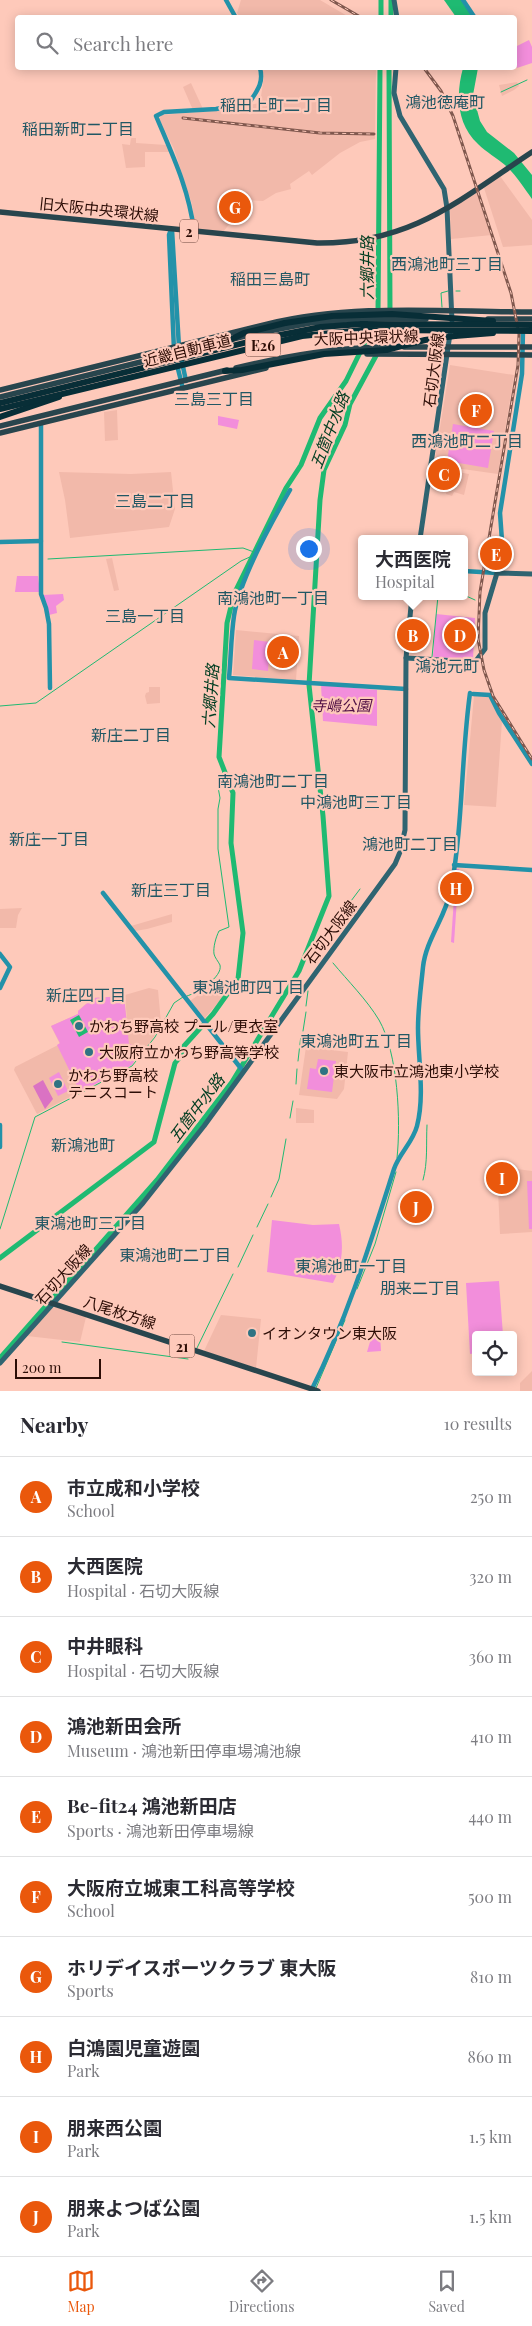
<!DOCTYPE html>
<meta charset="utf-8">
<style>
body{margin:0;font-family:"Playfair Display","Noto Sans JP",serif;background:#f7f7f7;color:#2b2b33}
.controls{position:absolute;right:15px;bottom:15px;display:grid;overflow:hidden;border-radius:5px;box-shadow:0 2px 12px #0003}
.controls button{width:45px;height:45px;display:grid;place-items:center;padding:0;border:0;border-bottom:1px solid #e1e1e2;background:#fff;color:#2b2b33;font:25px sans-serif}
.scale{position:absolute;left:15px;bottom:12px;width:86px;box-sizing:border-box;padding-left:5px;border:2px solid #2c0d06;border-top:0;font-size:14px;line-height:18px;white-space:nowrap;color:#2c0d06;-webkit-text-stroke:4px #fec9ba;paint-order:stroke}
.you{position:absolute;left:308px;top:548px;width:18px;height:18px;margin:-12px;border:4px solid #fff;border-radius:50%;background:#1a73e8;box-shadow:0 0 0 8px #1a73e833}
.badge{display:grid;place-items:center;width:32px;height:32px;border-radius:50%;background:#ea580c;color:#fff;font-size:16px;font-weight:700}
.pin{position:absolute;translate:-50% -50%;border:2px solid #fff;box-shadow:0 1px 5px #0006}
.popup{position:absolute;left:358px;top:535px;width:110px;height:65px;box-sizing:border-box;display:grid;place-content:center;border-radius:5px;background:#fff;filter:drop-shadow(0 1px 4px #0005);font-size:16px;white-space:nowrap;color:#7c7c81}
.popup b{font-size:19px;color:#2b2b33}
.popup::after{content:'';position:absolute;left:50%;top:100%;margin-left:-10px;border:10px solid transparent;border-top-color:#fff}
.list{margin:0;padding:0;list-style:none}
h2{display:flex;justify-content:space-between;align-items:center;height:65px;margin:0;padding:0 20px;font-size:21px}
h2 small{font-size:16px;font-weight:400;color:#7c7c81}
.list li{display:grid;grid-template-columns:32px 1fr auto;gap:15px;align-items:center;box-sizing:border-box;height:80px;padding:0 20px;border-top:1px solid #e1e1e2}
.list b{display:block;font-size:19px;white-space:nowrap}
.list p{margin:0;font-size:16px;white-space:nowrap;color:#7c7c81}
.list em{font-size:16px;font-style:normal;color:#7c7c81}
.icon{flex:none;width:28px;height:28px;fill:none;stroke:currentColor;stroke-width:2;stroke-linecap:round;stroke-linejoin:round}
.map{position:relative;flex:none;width:532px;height:1391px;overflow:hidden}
.search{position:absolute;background:#fff;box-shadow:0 2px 12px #0003;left:15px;right:15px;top:15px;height:55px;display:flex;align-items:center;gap:12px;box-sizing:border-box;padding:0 18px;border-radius:5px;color:#7c7c81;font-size:19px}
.sheet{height:865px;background:#fff}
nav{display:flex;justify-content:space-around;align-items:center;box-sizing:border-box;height:70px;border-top:1px solid #e1e1e2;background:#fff;font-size:14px;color:#7c7c81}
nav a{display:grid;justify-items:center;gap:2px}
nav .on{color:#ea580c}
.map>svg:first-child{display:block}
.built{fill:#f2b9aa}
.green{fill:#f28edb}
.forest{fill:#da72c3}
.water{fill:#1fba72}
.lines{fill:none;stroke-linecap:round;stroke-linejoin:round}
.stream{stroke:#1fba72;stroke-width:1}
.river{stroke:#1fba72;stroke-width:5}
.tertiary{stroke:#2392a9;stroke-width:4.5}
.secondary{stroke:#2f6471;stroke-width:5}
.primary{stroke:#28454d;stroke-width:5.5}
.motorway{stroke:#082e37;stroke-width:6}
.rail-casing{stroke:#80584e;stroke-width:3}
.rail{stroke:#fec9ba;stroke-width:1;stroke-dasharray:4;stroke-linecap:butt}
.motorway-bridge{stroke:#082e37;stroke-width:6}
.poi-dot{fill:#2f7383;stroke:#fec9ba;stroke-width:2}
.labels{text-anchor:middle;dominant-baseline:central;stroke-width:4.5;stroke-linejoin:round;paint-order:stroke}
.shield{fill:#fec9ba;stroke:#6b453c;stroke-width:1}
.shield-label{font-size:14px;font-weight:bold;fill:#2c0d06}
.street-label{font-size:15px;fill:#2c0d06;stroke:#fec9ba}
.park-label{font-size:15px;font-style:italic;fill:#4f0e44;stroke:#fec9ba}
.poi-label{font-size:15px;fill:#2c0d06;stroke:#fec9ba;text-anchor:start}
.neighbourhood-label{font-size:16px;fill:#215764;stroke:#fec9ba}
.water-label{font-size:16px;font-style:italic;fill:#003d21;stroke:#fec9ba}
</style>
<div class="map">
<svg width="532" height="1391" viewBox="0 0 532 1391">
<rect width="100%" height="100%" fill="#fec9ba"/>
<g class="built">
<polygon points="241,0 320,0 349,17 240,17 237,13"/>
<polygon points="262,68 376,68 375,139 360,142 340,153 312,175 309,171 290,184 291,189 276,193 263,201 245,200 238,213 223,232 197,229 195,227 192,204 174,149 159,119 162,115 212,111 260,103 264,76"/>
<polygon points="517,82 519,86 514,90 502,96 499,85"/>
<polygon points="191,83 203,109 193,110 183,87"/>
<polygon points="131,138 136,138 136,143 166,145 170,152 145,152 145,167 126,168 122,144 130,145"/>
<polygon points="500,176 532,220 532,245 503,247 484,188"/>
<polygon points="478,192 492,235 451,239 450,209"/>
<polygon points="450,365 514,375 498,474 434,465"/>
<polygon points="117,410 118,440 105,441 104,412"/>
<polygon points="452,471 469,474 464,495 454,492 452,496 446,494 447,490 451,491 452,488 448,486"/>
<polygon points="59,472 131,474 171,472 175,509 169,527 70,538 65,500"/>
<polygon points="112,558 119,590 114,591 106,559"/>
<polygon points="236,630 299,636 296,680 233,675"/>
<polygon points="149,687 160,687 160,703 147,704 145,696 146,693 149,692"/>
<polygon points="474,696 488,696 502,721 496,807 464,805"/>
<polygon points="22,908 18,915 16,928 0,928 0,909"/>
<polygon points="172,914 172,922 147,929 135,931 131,926"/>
<polygon points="211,986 223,997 204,1019 190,1001"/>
<polygon points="149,988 158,990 161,1023 148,1048 137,1059 134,1049 136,1058 132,1065 37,1114 14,1070 15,1067 60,1044 51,1026 78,1014 78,1011 93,998 124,996 128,1032 125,995"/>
<polygon points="306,1047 348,1052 344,1089 337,1099 299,1095"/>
<polygon points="296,1108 314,1110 314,1123 296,1123"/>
<polygon points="509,1168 532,1171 532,1232 500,1234 498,1189 510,1189"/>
<polygon points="55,1307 86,1317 80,1342 27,1336 51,1308"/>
<polygon points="221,1315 261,1319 256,1368 204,1351"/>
<polygon points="532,1371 532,1391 520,1391 520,1383"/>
</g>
<g class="green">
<polygon points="529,40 532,47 532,63 517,68 515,61 515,47"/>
<polygon points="218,416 239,420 237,429 218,425"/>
<polygon points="453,424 494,431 488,468 447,461"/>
<polygon points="17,576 38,576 40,592 15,592"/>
<polygon points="63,594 64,600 56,606 57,613 49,615 47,604 43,595"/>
<polygon points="436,614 475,618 473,659 433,657"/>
<polygon points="254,640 270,642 268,671 252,669"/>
<polygon points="321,685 377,690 377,726 323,721"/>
<polygon points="456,869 459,869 454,943 451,942"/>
<polygon points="124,996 129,1044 133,1045 136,1058 132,1065 80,1092 57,1045 60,1043 51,1026 78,1014 78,1011 93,998"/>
<polygon points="318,1059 336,1061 332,1092 307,1089 310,1068 316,1069"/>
<polygon points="59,1072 68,1091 58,1096 49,1078"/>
<polygon points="493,1165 509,1168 510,1189 494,1190"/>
<polygon points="527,1181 532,1181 532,1229 529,1229"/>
<path d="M272,1220L313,1225L339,1224C344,1245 343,1263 333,1283L267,1272Z"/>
<polygon points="499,1281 503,1335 476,1335 476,1353 470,1354 466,1283"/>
<polygon points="372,1335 380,1335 381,1351 367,1352"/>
</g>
<polygon class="forest" points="43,1080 53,1099 45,1109 33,1086"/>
<g class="water">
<polygon points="444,0 461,0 473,17 456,17"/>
<path d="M463,68H478L473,95L480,121L487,132L514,153L532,175V199C524,188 516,175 505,165C497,158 486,152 478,144C456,124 456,93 463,68Z"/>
<polygon points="79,1015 88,1032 79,1037 70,1020"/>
</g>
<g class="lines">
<g class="stream">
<polyline points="501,92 527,80"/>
<polyline points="456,291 460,291"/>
<polyline points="442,307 441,293 448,291"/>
<polyline points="48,559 243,548 254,552"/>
<polyline points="464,595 475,600"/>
<polyline points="454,624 462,624"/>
<polyline points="469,630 463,629 463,624 469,623"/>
<polyline points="432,657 438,596"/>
<polyline points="0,706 36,703 241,561 252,556"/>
<polyline points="332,930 333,925 360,889"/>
<path d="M333,963C348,981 367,1000 379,1020C398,1053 401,1121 397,1158"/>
<path d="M187,996C197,993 223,977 220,965C218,961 215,958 214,954C213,947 216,937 219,931L229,927L218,849V809L220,798L218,787L223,771"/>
<polyline points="306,1006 308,991"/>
<polyline points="303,1031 306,1012"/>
<polyline points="298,1061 301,1035"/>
<polyline points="296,1084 297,1069"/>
<polyline points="290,1118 293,1101"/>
<path d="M423,1180C428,1162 426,1144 427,1125"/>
<polyline points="271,1197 279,1179 286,1139"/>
<polyline points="257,1227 268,1204"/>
<polyline points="0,1229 35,1117 132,1066 155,1037 174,1003 183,997"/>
<polyline points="238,1267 253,1235"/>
<polyline points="357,1289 375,1244 396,1172"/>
<polyline points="62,1342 188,1359"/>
<polyline points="197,1348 233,1274"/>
<polyline points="192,1357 194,1354"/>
<polyline points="316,1388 345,1320"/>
</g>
<g class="river">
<polyline points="391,0 391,18"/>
<polyline points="381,18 381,0"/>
<polyline points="389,68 390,313"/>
<polyline points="378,313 380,68"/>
<polyline points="0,1258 154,1142 175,1063 180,1057 184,1046 213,1014 238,979 243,933 231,843 233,793 219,757 227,623 234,594 286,488 301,465 320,418 346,381 372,328"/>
<polyline points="0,1358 157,1180 232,1082 299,971 329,896 323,816 309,685 320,500 324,470 345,425 350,404 385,339 388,326"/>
</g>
<g class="tertiary">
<polyline points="226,0 236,18"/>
<polyline points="463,0 475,18"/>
<polyline points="171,229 169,235 174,350"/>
<polyline points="172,230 179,347"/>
<path d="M194,231C189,189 172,154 156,116L164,112L216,109L249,103C257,91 264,83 260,68"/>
<polyline points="182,362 186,381"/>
<polyline points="177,365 183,389"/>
<polyline points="41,423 41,594 46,608 49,624 50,688"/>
<path d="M290,490C271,523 239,580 234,616C231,636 231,657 229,678L406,689"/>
<polyline points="0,542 41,541"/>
<polyline points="464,571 497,573 502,541 500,513 522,374 523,330"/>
<polyline points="473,694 490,695 499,713 532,764"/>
<polyline points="454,865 532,870"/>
<polyline points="103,893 243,1071"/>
<polyline points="0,954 10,967 0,988"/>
<polyline points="0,1125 0,1147"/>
<path d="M312,1389C347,1319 370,1244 394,1169C399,1154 413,1142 417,1126C425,1095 418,1059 418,1028C418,1008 421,987 423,967C426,939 446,917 451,889C463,825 461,758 470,693"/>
</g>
<g class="secondary">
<polyline points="394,0 397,18"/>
<polyline points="396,68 394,93 400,116 444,189 447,208 452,321"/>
<polyline points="420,539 450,334"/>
<polyline points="406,658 475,662 485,649 485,613 497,573 532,574"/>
<polyline points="0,1363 143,1203 204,1126 395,864 400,852 405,830 406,658 412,596"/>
</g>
<g class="primary">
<path d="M0,212L317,243C411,244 458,201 532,152"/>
<polyline points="488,319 532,319"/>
<polyline points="404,347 532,347"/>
<polyline points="367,354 532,355"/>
<path d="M236,368C290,355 337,347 392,347"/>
<path d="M0,390L268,324C354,303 444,312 532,312"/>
<polyline points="0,397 249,335 310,323 371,318 426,319"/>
<polyline points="0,426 227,370"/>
<polyline points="0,433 266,368"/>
<polyline points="0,1286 318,1391"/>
</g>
<g class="motorway">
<polyline points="455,336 493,333"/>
<polyline points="228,341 244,333 285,323"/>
<polyline points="225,371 242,370 324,354 386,350"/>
<polyline points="0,417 59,397"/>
</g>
<defs>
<g id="rail">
<polyline points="331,0 362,18"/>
<polyline points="424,68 441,91 453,116 511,293 519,334 518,365 480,592 478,639 484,670 493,696 532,759"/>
<polyline points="183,118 320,133 374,134"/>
</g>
</defs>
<use href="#rail" class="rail-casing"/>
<use href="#rail" class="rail"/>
<g class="motorway-bridge">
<polyline points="285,323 332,316 392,314 493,321"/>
<polyline points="386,350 425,340 455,336"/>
<polyline points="0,403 260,339 321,327 361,324 532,325"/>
<polyline points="0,409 302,336 362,330 532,331"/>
</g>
</g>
<g class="poi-dot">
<circle cx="79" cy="1026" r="5"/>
<circle cx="89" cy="1052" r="5"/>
<circle cx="324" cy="1071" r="5"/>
<circle cx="58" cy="1084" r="5"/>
<circle cx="252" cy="1333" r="5"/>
</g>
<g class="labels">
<g class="shield">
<rect x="180" y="219.5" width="18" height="23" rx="4"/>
<rect x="245.5" y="333.5" width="35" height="23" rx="4"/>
<rect x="169.5" y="1334.5" width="25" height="23" rx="4"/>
</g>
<g class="shield-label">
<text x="189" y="231">2</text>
<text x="263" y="345">E26</text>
<text x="182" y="1346">21</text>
</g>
<g class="street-label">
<text transform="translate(99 209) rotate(6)">旧大阪中央環状線</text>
<text transform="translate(366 337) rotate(-2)">大阪中央環状線</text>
<text transform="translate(187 350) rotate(-14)">近畿自動車道</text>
<text transform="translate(433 370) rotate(-83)">石切大阪線</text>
<text transform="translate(330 932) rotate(-53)">石切大阪線</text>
<text transform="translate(63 1274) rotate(-48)">石切大阪線</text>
<text transform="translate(120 1312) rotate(18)">八尾枚方線</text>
</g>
<g class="park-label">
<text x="341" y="705">寺嶋公園</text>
</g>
<g class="poi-label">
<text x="89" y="1026">かわち野高校 プール/更衣室</text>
<text x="99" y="1052">大阪府立かわち野高等学校</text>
<text x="334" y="1071">東大阪市立鴻池東小学校</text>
<text x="68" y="1075">かわち野高校<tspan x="68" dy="17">テニスコート</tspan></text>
<text x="262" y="1333">イオンタウン東大阪</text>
</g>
<g class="neighbourhood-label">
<text x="445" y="101">鴻池徳庵町</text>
<text x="276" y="104">稲田上町二丁目</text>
<text x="78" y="128">稲田新町二丁目</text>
<text x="447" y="263">西鴻池町三丁目</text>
<text x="270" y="278">稲田三島町</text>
<text x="214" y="398">三島三丁目</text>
<text x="467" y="440">西鴻池町二丁目</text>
<text x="155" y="500">三島二丁目</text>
<text x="273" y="597">南鴻池町一丁目</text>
<text x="145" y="615">三島一丁目</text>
<text x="447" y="665">鴻池元町</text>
<text x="131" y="734">新庄二丁目</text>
<text x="273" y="780">南鴻池町二丁目</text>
<text x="356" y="801">中鴻池町三丁目</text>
<text x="49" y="838">新庄一丁目</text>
<text x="410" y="843">鴻池町二丁目</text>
<text x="171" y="889">新庄三丁目</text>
<text x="248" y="986">東鴻池町四丁目</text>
<text x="86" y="994">新庄四丁目</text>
<text x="356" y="1040">東鴻池町五丁目</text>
<text x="83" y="1144">新鴻池町</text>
<text x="90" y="1222">東鴻池町三丁目</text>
<text x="175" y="1254">東鴻池町二丁目</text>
<text x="351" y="1265">東鴻池町一丁目</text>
<text x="420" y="1287">朋来二丁目</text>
</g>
<g class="water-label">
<text transform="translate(366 268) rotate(-90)">六郷井路</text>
<text transform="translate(329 430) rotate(-69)">五箇中水路</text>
<text transform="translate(210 696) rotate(-86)">六郷井路</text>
<text transform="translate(196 1108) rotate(-53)">五箇中水路</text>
</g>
</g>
</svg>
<div class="controls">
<button><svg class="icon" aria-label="locate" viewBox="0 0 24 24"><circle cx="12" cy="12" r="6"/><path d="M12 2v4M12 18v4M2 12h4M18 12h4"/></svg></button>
</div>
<div class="scale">200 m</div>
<div class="you"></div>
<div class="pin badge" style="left:283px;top:652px">A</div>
<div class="pin badge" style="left:413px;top:635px">B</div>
<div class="popup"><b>大西医院</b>Hospital</div>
<div class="pin badge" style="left:444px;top:474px">C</div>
<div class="pin badge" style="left:460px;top:635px">D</div>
<div class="pin badge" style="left:496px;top:554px">E</div>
<div class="pin badge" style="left:476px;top:410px">F</div>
<div class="pin badge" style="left:235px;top:207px">G</div>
<div class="pin badge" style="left:456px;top:888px">H</div>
<div class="pin badge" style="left:502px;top:1178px">I</div>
<div class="pin badge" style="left:416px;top:1207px">J</div>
<div class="search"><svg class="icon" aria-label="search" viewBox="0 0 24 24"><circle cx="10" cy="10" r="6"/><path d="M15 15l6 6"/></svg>Search here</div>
</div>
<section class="sheet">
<h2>Nearby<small>10 results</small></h2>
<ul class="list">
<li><span class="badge">A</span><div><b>市立成和小学校</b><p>School</p></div><em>250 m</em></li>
<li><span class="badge">B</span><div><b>大西医院</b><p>Hospital · 石切大阪線</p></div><em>320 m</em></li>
<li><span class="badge">C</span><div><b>中井眼科</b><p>Hospital · 石切大阪線</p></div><em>360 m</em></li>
<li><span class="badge">D</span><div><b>鴻池新田会所</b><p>Museum · 鴻池新田停車場鴻池線</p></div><em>410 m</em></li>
<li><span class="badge">E</span><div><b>Be-fit24 鴻池新田店</b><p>Sports · 鴻池新田停車場線</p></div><em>440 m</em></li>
<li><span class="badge">F</span><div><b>大阪府立城東工科高等学校</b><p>School</p></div><em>500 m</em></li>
<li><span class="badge">G</span><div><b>ホリデイスポーツクラブ 東大阪</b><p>Sports</p></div><em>810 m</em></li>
<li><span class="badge">H</span><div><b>白鴻園児童遊園</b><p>Park</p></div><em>860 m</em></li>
<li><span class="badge">I</span><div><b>朋来西公園</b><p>Park</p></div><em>1.5 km</em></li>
<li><span class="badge">J</span><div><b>朋来よつば公園</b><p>Park</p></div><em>1.5 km</em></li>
</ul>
</section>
<nav>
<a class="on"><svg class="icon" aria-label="map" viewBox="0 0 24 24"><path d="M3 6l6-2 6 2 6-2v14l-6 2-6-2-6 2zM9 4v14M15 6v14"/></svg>Map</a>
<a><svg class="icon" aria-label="directions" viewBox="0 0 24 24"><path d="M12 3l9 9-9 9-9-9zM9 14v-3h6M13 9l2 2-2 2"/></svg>Directions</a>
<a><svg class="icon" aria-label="saved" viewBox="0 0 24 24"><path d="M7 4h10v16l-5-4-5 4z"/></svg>Saved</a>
</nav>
